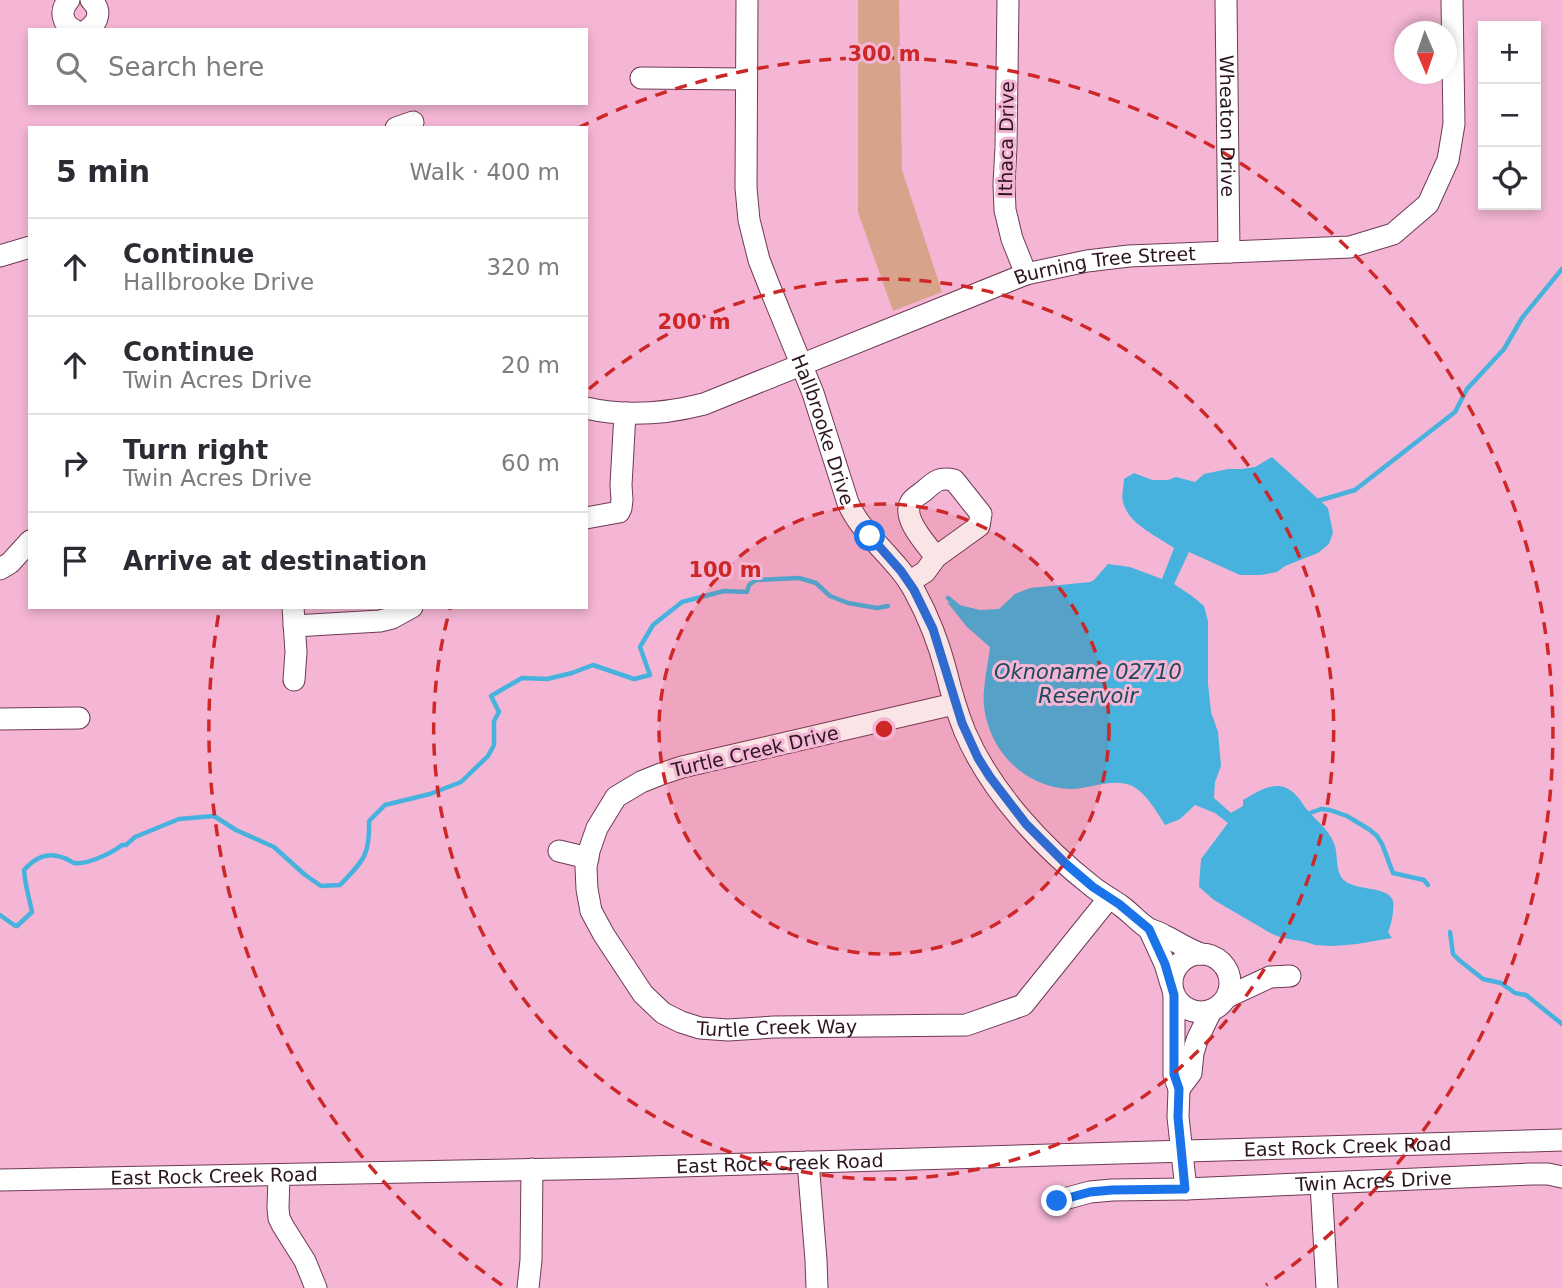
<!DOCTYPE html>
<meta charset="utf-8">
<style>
body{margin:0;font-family:"DejaVu Sans",sans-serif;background:#f2f2f3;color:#2b2b33}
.controls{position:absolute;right:21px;top:21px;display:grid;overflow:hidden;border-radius:0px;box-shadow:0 4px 10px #0003}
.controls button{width:63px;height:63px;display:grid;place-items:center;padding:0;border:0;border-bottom:2px solid #e1e1e2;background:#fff;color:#2b2b33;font:35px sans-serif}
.compass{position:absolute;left:1394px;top:21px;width:63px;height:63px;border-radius:50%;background:#fff;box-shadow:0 4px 10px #0003;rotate:178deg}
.stop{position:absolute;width:21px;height:21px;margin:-16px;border:5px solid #1a73e8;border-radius:50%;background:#fff}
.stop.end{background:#1a73e8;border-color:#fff;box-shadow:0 2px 7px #0008}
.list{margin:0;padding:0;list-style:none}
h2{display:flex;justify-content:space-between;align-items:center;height:91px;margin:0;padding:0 28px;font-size:30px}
h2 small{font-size:23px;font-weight:400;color:#7c7c81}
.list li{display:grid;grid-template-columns:46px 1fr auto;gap:21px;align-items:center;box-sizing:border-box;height:98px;padding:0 28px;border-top:2px solid #e1e1e2}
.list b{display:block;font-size:26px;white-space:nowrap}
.list p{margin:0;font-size:23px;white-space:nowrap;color:#7c7c81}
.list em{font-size:23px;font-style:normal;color:#7c7c81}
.icon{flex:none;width:38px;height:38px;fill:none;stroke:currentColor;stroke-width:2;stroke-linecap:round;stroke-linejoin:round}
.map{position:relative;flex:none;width:1562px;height:1288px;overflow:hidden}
.search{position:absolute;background:#fff;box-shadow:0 4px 10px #0003;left:28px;top:28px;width:560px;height:77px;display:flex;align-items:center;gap:18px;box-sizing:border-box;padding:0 24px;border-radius:0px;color:#7c7c81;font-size:26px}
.panel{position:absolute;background:#fff;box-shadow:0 4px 10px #0003;left:28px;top:126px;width:560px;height:483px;border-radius:0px}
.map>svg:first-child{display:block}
.green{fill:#d7a48b}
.water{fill:#46b2dd}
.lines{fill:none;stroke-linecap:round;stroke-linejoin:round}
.stream{stroke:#46b2dd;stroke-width:4.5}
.minor-casing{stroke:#6e3b56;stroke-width:23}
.minor{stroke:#fff;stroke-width:21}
.route{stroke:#1a73e8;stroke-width:9}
.ring{fill:none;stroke:#ce2728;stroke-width:3.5;stroke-dasharray:12 9}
.labels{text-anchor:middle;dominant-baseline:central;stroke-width:6;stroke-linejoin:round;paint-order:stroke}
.street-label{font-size:19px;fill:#2c1521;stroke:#f4b6d4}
.water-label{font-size:21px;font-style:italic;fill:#1d4a5c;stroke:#f4b6d4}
.centre{fill:#ce2728;stroke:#f4b6d4;stroke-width:3.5}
.ring-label{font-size:21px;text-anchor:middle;font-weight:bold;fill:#ce2728;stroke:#f4b6d4;stroke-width:6;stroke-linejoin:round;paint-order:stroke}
</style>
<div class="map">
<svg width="1562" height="1288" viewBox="0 0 1562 1288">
<rect width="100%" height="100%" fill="#f4b6d4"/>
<polygon class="green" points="858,0 899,0 902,170 942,292 893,311 858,212"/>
<path class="water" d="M1272,457L1328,508L1333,533L1329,544L1318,553L1285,566L1277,572L1261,575H1240L1189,552L1174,584L1192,596L1204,606L1208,621V684L1211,712L1218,732L1221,766L1215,782L1214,798L1231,813L1243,806V800C1261,790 1278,777 1296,795C1301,800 1304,807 1309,812C1318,822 1331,832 1335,846C1338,857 1335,873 1345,881C1357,891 1389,886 1393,901C1394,902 1393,910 1393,912C1392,920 1391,925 1388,932L1392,938L1357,944L1333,946L1315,945L1306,942L1283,938L1272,934L1214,900L1199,887L1201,859L1228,823L1215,813L1195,805L1180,819L1165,825C1157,812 1145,791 1130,785C1111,778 1089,789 1071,789C1024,787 990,752 984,707C982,691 988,664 990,647L967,627L947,602L980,610L999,609L1015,594L1030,588L1090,582L1094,580L1108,564L1130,567L1162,579L1174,548C1157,536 1128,524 1123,502C1121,496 1124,486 1124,479L1134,473L1152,480H1168L1176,477L1195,482L1204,474L1228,469H1242L1255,467Z"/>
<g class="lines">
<g class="stream">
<polyline points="1314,502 1355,490 1455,412 1467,389 1504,349 1522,318 1562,269"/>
<polyline points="948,598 959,607"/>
<polyline points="1305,815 1321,809 1330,810 1347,816 1370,830 1377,836 1382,844 1393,873 1424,880 1428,885"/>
<path d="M0,915L14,925L17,926L32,912C29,897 25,885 24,870C35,858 47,851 64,858C68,859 71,862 74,863C87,865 112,853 122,845H126L135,837L179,819L214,816L236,830L274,847L304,874L321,886L340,885C363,861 370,856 369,821L385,805L430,794L461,782L488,756L494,745V721L499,712L491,696L522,678L547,679L572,673L593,665L634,679L650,675L640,647L653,625L682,602L724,591L747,592L749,585L756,580L799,578L816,583L830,596L848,603L877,608L888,606"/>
<polyline points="1450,932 1453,954 1459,960 1483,979 1501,983 1515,993 1526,995 1562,1024"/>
</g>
<defs>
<g id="minor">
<path d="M69,0C59,10 62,24 74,30"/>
<path id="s1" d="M747,0L746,188L749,220L759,260L770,288L813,393L848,503C863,537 897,558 915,592C928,616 939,644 946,671C951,692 957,712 965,732C991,792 1042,847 1093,887C1102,894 1111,899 1120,905C1130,912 1138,922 1149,929C1153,931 1159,932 1163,935C1176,941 1187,949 1201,954"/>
<polyline points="1008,0 1006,147 1004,184 1005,210 1012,239 1026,274"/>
<path id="s2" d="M1226,0L1229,252"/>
<path d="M87,30C99,22 102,10 91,0"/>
<polyline points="641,78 746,79"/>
<polyline points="396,128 413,122"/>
<polyline points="0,256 30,247"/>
<path id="s3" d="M586,408C625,417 665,414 704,404L1026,274L1087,261L1129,256L1350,247L1393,234L1428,204L1448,160L1454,124L1452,0"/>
<polyline points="586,518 619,512 621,508 622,500 621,485 625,413"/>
<polyline points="0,569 10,563 30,541"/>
<path d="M909,582L925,572L936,557L979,526L981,514L954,480C939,477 935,481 924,491C920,494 913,498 911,502C901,518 927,545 936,557"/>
<polyline points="293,607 296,652 294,680"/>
<polyline points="294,626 380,621 392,618 412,607"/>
<path id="s4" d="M954,704L682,767L661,774L641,782L616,797L597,828L589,851L586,867L587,889L591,911L604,935L643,994L663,1013L681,1022L700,1028L728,1030L774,1027L966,1025L1023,1005L1109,898"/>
<polyline points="0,719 79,718"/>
<polyline points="559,851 588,858"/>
<polyline points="1149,929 1165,964 1171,984"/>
<circle cx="1201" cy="983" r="29"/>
<path id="s5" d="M1174,995V1075L1179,1089L1178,1117L1186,1189L1532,1174H1548L1562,1177"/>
<polyline points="1227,997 1270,977 1290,976"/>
<polyline points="1179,1089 1191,1073 1193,1053 1197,1040 1211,1011"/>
<polyline points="808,1162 816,1260 817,1288"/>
<polyline points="279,1175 278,1208 279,1218 283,1226 305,1261 316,1288"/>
<path id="s6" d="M0,1180L613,1168L1562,1140"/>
<polyline points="1321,1184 1327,1288"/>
<polyline points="1057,1201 1090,1192 1112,1190 1186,1189"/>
<polyline points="528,1288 531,1260 532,1169"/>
</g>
</defs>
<use href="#minor" class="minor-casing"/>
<use href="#minor" class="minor"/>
</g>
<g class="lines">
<polyline class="route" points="870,536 901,571 914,590 933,629 962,723 978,758 990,777 1026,824 1066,864 1093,887 1119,904 1149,929 1165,964 1174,995 1174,1074 1179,1089 1178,1117 1185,1189 1112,1190 1090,1192 1057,1201"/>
</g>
<circle cx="884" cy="729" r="225" fill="#ce2728" fill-opacity=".12"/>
<g class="ring">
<circle cx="884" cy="729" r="225"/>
<path d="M589 389A450 450 0 1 1 450 609"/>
<path d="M502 1285A675 675 0 0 1 219 612M578 128A675 675 0 0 1 1266 1285"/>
</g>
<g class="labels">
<g class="street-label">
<text stroke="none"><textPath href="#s2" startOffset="126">Wheaton Drive</textPath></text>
<text transform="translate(1006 139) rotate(-89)">Ithaca Drive</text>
<text stroke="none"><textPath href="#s3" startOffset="546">Burning Tree Street</textPath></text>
<text stroke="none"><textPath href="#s1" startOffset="443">Hallbrooke Drive</textPath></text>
<text transform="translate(755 751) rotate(-13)">Turtle Creek Drive</text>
<text stroke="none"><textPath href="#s4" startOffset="716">Turtle Creek Way</textPath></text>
<text stroke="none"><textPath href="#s6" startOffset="1348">East Rock Creek Road</textPath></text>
<text stroke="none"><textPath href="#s6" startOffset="780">East Rock Creek Road</textPath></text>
<text stroke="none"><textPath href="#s6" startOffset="214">East Rock Creek Road</textPath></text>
<text stroke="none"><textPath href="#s5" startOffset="383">Twin Acres Drive</textPath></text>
</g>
<g class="water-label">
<text x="1088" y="672">Oknoname 02710<tspan x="1088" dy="24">Reservoir</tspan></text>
</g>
</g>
<circle cx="884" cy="729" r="10" class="centre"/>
<g class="ring-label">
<text x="884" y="61">300 m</text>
<text x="694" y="329">200 m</text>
<text x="725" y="577">100 m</text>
</g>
</svg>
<div class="controls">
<button>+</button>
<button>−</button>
<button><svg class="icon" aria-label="locate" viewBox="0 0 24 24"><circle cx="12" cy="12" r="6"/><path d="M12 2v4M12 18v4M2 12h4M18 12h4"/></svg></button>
</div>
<svg class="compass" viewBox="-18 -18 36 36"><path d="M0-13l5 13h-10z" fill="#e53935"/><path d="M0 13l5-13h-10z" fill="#7c7c81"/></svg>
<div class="stop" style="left:870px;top:536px"></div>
<div class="stop end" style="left:1057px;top:1201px"></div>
<div class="search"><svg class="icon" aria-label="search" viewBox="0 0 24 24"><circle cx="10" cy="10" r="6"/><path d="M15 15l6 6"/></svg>Search here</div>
<section class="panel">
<h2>5 min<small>Walk · 400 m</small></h2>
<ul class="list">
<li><svg class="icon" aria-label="ahead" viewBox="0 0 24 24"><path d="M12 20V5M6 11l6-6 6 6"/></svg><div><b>Continue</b><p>Hallbrooke Drive</p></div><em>320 m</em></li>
<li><svg class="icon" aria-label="ahead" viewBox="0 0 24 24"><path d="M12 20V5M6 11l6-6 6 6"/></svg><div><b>Continue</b><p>Twin Acres Drive</p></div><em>20 m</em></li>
<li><svg class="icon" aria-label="right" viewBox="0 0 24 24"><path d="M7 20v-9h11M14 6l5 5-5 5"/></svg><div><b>Turn right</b><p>Twin Acres Drive</p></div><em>60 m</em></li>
<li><svg class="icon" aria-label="arrive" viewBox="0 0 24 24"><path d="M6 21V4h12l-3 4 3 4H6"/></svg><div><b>Arrive at destination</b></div></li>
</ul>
</section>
</div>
